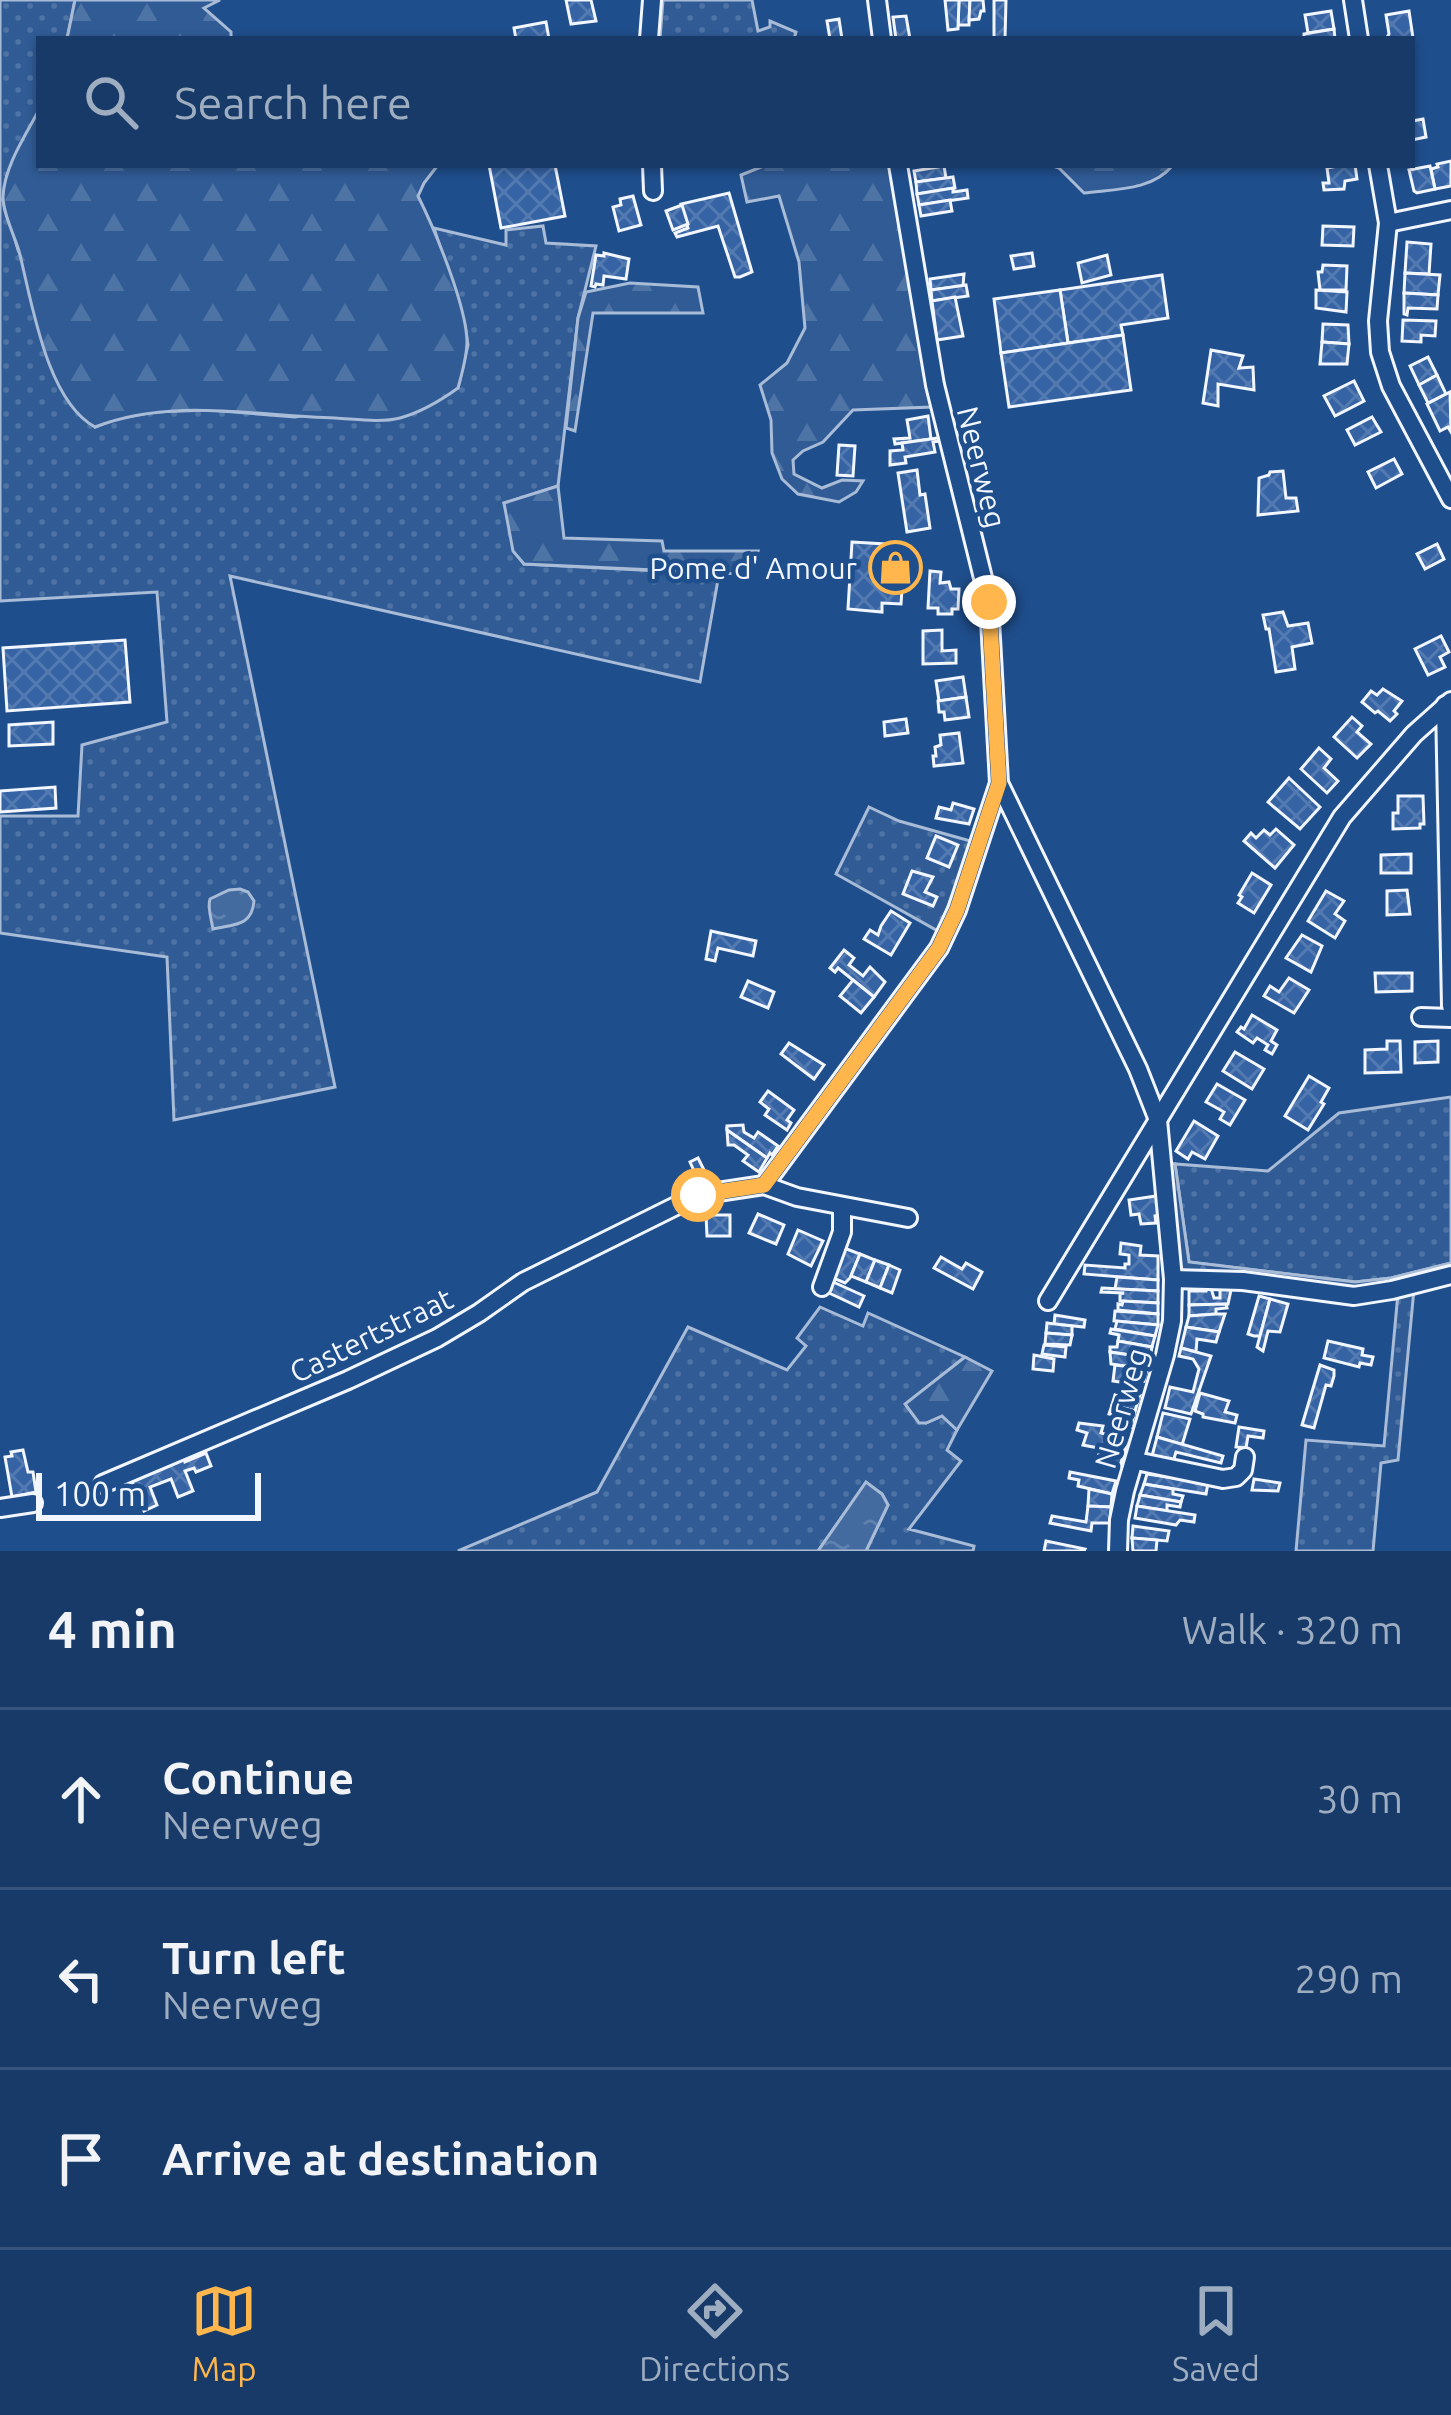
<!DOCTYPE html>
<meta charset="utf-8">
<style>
body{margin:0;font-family:Ubuntu,sans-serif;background:#244571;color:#f1f3f6}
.scale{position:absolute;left:36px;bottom:30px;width:225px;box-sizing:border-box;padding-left:12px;border:6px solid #f2f6ff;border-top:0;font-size:33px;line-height:42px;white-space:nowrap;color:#f2f6ff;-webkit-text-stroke:9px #1f4e8c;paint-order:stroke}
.stop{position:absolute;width:36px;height:36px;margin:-27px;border:9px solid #ffb74d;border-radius:50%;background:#fff}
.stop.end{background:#ffb74d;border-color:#fff;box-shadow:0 3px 12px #0008}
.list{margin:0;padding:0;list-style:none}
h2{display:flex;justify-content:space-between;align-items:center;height:156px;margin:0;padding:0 48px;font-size:51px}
h2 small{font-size:39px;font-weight:400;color:#9eadc0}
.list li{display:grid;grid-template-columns:78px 1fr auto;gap:36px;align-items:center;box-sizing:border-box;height:180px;padding:0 48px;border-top:3px solid #36547d}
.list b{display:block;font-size:45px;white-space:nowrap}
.list p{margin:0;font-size:39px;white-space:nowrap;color:#9eadc0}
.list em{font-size:39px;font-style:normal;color:#9eadc0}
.icon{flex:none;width:66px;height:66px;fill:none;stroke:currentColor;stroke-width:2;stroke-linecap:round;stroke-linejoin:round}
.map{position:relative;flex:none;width:1451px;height:1551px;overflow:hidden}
.search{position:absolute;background:#173a69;box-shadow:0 3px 9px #0004;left:36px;right:36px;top:36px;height:132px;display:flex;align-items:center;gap:30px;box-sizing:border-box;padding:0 42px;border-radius:0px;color:#9eadc0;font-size:45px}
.sheet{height:696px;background:#173a69}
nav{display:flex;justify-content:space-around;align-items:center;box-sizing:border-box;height:168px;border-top:3px solid #36547d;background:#173a69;font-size:33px;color:#9eadc0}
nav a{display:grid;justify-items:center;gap:6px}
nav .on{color:#ffb74d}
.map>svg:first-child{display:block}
.grass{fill:url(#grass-dots);stroke:#a8bbd7;stroke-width:3}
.forest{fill:url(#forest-firs);stroke:#a8bbd7;stroke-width:3}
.water{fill:url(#water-ripples);stroke:#a8bbd7;stroke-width:3}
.building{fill:url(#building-cross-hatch);stroke:#f2f6ff;stroke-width:3}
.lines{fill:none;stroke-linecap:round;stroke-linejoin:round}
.minor-casing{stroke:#f2f6ff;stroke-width:22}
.minor{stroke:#1f4e8c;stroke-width:16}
.route{stroke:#ffb74d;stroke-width:15}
.labels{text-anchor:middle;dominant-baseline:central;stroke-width:9;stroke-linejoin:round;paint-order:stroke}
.street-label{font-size:30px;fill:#f2f6ff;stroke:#1f4e8c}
.poi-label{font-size:30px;fill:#f2f6ff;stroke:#1f4e8c;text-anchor:end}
</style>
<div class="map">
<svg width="1451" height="1551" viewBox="0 0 1451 1551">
<defs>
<pattern id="grass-dots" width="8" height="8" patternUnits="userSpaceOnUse" patternTransform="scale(3)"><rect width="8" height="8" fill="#305b95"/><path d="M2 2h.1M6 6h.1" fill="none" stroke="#4e73a5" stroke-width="1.8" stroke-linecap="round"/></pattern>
<pattern id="forest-firs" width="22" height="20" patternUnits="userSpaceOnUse" patternTransform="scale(3)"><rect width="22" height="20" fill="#305b95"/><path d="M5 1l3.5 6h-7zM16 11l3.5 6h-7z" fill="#4e73a5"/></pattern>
<pattern id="water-ripples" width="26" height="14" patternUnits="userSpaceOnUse" patternTransform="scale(3)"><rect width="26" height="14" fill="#446ba0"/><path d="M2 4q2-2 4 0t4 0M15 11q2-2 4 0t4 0" fill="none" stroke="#5f81ae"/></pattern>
<pattern id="building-cross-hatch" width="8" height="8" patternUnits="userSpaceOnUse" patternTransform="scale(3)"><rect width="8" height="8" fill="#3563a3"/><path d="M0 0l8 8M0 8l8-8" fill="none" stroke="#537ab1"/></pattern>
</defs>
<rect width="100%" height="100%" fill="#1f4e8c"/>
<g class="grass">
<polygon points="0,0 75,0 67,39 39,39 39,110 7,175 3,200 18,250 95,427 116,419 154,412 209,410 295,417 458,388 468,345 465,325 434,228 506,245 506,230 543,226 546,243 596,246 578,318 558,486 504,503 524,564 719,574 700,682 230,576 335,1087 174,1120 167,957 0,933 0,816 78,816 82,745 167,722 157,592 0,601"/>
<polygon points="663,0 752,0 758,31 770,27 770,21 796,32 794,39 660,39"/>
<polygon points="869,807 899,821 974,842 938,931 836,874"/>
<polygon points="1451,1097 1451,1263 1391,1278 1355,1282 1189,1262 1175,1164 1268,1171 1339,1113"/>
<polygon points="1414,1289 1398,1460 1381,1463 1373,1551 1296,1551 1306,1440 1384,1446 1398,1293"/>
<polygon points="820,1307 863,1326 868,1313 965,1357 906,1404 926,1423 942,1416 957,1430 947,1450 961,1461 909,1529 974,1546 973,1551 866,1551 888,1505 882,1494 866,1483 818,1551 458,1551 597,1492 688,1327 787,1370 806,1346 797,1338"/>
</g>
<g class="forest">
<polygon points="75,0 220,0 204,8 231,32 231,39 67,39"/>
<path d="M39,110V165H438L424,183L418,196C435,230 466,305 467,341C467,357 462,373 458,388C440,401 422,412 400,418C381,423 355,419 335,418C255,416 172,397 95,427C46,400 32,302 19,251C14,234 3,214 3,197C4,167 25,136 39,110Z"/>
<polygon points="766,165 892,165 932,407 853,410 823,442 803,451 793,460 794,474 822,488 842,480 863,481 856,492 839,502 798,494 782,479 772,453 771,420 760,385 787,363 805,328 799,262 779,196 747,202 741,175"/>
<path d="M1050,165H1173C1152,191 1115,189 1084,193L1059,168Z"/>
<polygon points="630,283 698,287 703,313 593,313 575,431 566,428 578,318 586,292"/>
<polygon points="558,486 564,538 662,541 664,551 758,551 752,566 742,574 524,564 513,551 504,503"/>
<polygon points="1168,1164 1175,1164 1189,1262 1355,1282 1391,1278 1451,1263 1451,1270 1360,1290 1181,1272 1177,1266"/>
<polygon points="965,1357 992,1371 957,1430 942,1416 926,1423 919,1423 905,1404"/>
</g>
<g class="water">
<path d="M240,889L248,892L254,901C252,927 233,924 213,929C212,922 207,907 210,899L229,890Z"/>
<polygon points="866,1482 882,1494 888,1505 866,1551 818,1551"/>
</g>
<g class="building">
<polygon points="566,0 591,0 596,21 571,24"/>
<polygon points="959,0 970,0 969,25 958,25"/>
<polygon points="959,0 958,29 948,30 945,0"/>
<polygon points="970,0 983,0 984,11 981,11 979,19 969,20"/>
<polygon points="994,0 1006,0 1005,39 994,39"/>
<polygon points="1331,11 1334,29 1308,33 1305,15"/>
<polygon points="1409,11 1413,38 1386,39 1389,34 1386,15"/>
<polygon points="906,16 910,39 896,39 893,17"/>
<polygon points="839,19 842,39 830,39 827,21"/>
<polygon points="546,22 549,39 516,39 514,28"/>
<polygon points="1334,29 1335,39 1304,39 1304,34"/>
<polygon points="1423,119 1426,137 1412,140 1412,121"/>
<polygon points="1451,161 1451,186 1435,189 1431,169 1438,167 1437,164"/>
<polygon points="489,165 555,165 565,216 501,228"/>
<polygon points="1343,165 1355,165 1357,179 1345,181 1344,189 1324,190 1323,183 1329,183 1327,168"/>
<polygon points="944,166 946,178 916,182 914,171"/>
<polygon points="1430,166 1435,189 1417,193 1414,191 1409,170"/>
<polygon points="953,177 955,188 917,194 916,182"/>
<polygon points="953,188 953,192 967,190 968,198 919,205 917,194"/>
<polygon points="729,193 752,272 740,277 735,277 718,226 677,237 675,233 688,228 681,204"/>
<polygon points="633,196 641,225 619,231 613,207 621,205 620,199"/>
<polygon points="950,200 952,211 921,216 919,205"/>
<polygon points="682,205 688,224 673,230 666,211"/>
<polygon points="1323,226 1354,227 1353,246 1322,245"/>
<polygon points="1407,242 1431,244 1429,274 1405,273"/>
<polygon points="604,253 629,259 626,279 604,276 603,285 596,284 595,287 591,286 596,255 604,256"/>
<polygon points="1032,253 1034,266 1014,269 1011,256"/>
<polygon points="1107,255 1111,275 1082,283 1078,263"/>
<polygon points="1323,265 1347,266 1346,290 1320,290 1318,272 1322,272"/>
<polygon points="1405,273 1440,275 1438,295 1404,293"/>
<polygon points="964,274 963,286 931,290 930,279"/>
<polygon points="1162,275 1168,318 1121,325 1123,335 1068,343 1060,290"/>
<polygon points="966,285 968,296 932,301 931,290"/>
<polygon points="1060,290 1068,343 1001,353 994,299"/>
<polygon points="1316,290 1347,292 1346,312 1316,308"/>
<polygon points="1404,293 1438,295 1437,309 1408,308 1407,315 1404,314"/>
<polygon points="955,297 963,336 937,340 932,301"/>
<polygon points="1403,320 1436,321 1435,336 1421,335 1421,342 1402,341"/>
<polygon points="1323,324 1348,325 1349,344 1322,342"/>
<polygon points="1123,335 1131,390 1009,407 1001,353"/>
<polygon points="1322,342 1349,344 1347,364 1320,364"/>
<polygon points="1211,350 1243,356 1239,368 1253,367 1254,390 1218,384 1218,406 1203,403"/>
<polygon points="1428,357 1437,375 1419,385 1410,366"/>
<polygon points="1437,375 1446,394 1428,403 1419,385"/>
<polygon points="1354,381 1364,401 1335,416 1324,396"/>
<polygon points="1450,392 1451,432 1448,427 1440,431 1427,404"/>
<polygon points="928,416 931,439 895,444 894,439 910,438 907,420"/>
<polygon points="1372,417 1381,432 1355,445 1347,430"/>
<polygon points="938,438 939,441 933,442 935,452 905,457 906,463 890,465 890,451 903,450 902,443"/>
<polygon points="839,445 855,446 853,476 837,475"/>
<polygon points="1394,459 1402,474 1376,488 1368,472"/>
<polygon points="917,470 920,495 925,494 930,528 907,532 898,473"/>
<polygon points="1283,471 1286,498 1296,498 1298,511 1258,515 1259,478 1269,475 1270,472"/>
<polygon points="852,542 885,544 884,560 904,561 901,604 882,603 882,612 848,609"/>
<polygon points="1437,544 1444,559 1425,569 1417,554"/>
<polygon points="930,571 941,572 940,583 949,582 951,589 959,589 958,609 952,609 952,614 938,614 938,608 928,608"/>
<polygon points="1283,612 1288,626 1308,623 1312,643 1292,647 1295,669 1276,672 1269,629 1266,629 1263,615"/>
<polygon points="942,630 942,651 956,650 956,663 923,664 923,631"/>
<polygon points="1441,636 1449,652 1440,657 1445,667 1428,675 1415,649"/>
<polygon points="125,640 130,702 7,711 3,648"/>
<polygon points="963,677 966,697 939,701 936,681"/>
<polygon points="1383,689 1402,701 1394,711 1397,714 1390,721 1378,711 1375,713 1362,702 1371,691 1377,695"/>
<polygon points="966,697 969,717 945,720 944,712 939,712 938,701"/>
<polygon points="1352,717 1362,726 1357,732 1371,744 1357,758 1334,737"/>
<polygon points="906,719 908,733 885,736 884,722"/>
<polygon points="53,722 53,744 9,746 9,725"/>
<polygon points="959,733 963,763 934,766 933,756 936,756 935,747 941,745 940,735"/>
<polygon points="1319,748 1331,759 1324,768 1338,781 1327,793 1301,769"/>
<polygon points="1289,778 1320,807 1300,829 1268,802"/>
<polygon points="55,787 56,808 0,812 0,791"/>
<polygon points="1398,796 1423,796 1424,824 1420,824 1420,828 1393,829 1393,813 1398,813"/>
<polygon points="953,803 974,809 969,824 936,818 939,807 951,810"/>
<polygon points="1276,829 1294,845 1275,868 1244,841 1251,833 1256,838 1264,830 1270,835"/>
<polygon points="936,836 958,845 949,867 927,858"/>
<polygon points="1411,854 1411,873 1381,873 1381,855"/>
<polygon points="912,871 933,877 925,892 937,897 933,906 903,894"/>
<polygon points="1252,873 1271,885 1254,913 1238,903 1242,897 1239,895"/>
<polygon points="1407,890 1410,914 1387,915 1387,891"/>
<polygon points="1326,891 1344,901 1335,914 1345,921 1335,938 1308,921"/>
<polygon points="891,911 910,923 891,955 864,939 870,930 878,935 881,926"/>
<polygon points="711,931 756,941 753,956 718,948 715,961 706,959"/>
<polygon points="1302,935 1322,946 1311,972 1286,958"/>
<polygon points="844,950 854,958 849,965 863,976 870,967 885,982 874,997 838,968 835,972 830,968"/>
<polygon points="1375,973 1412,973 1412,991 1376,992"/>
<polygon points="1289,978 1309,990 1294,1013 1264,996 1270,986 1279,992"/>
<polygon points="853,980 874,997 861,1013 840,996"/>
<polygon points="748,981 774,992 768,1008 741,997"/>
<polygon points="1252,1015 1277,1030 1271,1041 1277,1045 1272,1054 1265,1050 1268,1045 1257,1038 1253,1043 1237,1032 1241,1027 1244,1029"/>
<polygon points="1387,1041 1400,1041 1401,1072 1365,1073 1365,1050 1387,1049"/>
<polygon points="1438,1041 1438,1062 1415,1063 1415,1042"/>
<polygon points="789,1043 824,1065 814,1079 781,1054"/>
<polygon points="1235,1052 1264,1069 1252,1089 1223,1071"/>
<polygon points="1309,1076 1329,1088 1321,1102 1324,1104 1308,1130 1285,1116"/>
<polygon points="1217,1084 1245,1100 1230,1125 1220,1119 1224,1112 1206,1102"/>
<polygon points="768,1091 794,1110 787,1120 791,1123 787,1130 765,1115 769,1109 760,1102"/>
<polygon points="1194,1121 1218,1136 1205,1159 1192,1152 1188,1159 1176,1151"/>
<polygon points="743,1125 744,1132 754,1138 758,1132 778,1146 772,1155 770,1153 767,1158 727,1130 727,1126"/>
<polygon points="727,1130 767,1158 759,1172 743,1161 748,1155 734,1145 728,1145"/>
<polygon points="698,1158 709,1180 700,1184 690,1162"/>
<polygon points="1156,1196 1159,1215 1155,1216 1156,1223 1141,1224 1139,1214 1131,1215 1129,1200"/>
<polygon points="758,1214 784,1225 776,1244 749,1233"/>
<polygon points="706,1215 730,1215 730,1236 707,1236"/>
<polygon points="798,1230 823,1241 811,1266 788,1254"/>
<polygon points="1121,1243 1141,1246 1140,1255 1158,1256 1158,1280 1084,1274 1085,1265 1125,1268 1125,1264 1129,1264 1129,1255 1120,1254"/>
<polygon points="844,1248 860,1254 850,1278 845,1283 833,1278"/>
<polygon points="860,1254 875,1260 866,1282 851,1276"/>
<polygon points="941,1257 962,1269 966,1263 982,1272 973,1289 934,1268"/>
<polygon points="875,1260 889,1265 880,1288 866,1282"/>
<polygon points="889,1265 900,1270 892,1293 880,1288"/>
<polygon points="1117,1277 1158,1280 1158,1291 1115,1289"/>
<polygon points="831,1281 864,1296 859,1307 827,1292"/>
<polygon points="1102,1288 1158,1291 1158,1303 1120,1301 1120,1294 1124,1293 1101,1292"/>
<polygon points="1206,1288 1211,1288 1214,1298 1220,1298 1220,1288 1231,1290 1228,1304 1189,1305 1189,1291 1206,1291"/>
<polygon points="1259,1296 1270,1299 1260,1336 1254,1336 1248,1334"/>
<polygon points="1270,1299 1288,1304 1280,1332 1268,1331 1263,1351 1257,1347"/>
<polygon points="1123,1301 1158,1303 1158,1314 1118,1310 1118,1304 1122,1305"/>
<polygon points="1226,1304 1227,1308 1216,1309 1216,1314 1189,1316 1189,1305"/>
<polygon points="1115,1311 1158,1314 1158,1325 1114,1321"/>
<polygon points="1216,1314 1225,1314 1219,1332 1186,1327 1189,1316"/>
<polygon points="1055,1315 1085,1320 1084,1327 1054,1324"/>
<polygon points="1117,1321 1158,1325 1155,1336 1115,1329"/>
<polygon points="1047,1323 1072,1326 1072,1335 1046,1333"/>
<polygon points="1186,1327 1219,1332 1216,1342 1197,1339 1196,1352 1181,1348"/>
<polygon points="1111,1329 1155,1336 1152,1347 1118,1341 1119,1335 1110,1333"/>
<polygon points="1046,1333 1072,1335 1070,1345 1045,1344"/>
<polygon points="1118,1341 1152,1347 1150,1358 1110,1352 1110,1347 1117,1347"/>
<polygon points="1328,1341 1363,1349 1362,1355 1373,1357 1371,1365 1360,1363 1359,1367 1324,1358"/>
<polygon points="1044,1345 1066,1347 1065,1357 1042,1354"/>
<polygon points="1181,1348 1211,1356 1191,1414 1165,1408 1170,1387 1193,1392 1199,1369 1193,1359 1179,1356"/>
<polygon points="1110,1352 1150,1358 1147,1369 1111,1364"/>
<polygon points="1034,1355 1054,1359 1053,1371 1033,1369"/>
<polygon points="1115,1365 1147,1369 1144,1381 1127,1376 1126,1383 1113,1381"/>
<polygon points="1320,1365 1334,1370 1334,1376 1331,1386 1326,1385 1314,1428 1302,1425"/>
<polygon points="1120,1390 1140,1395 1135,1411 1112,1405 1115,1395 1118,1396"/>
<polygon points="1200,1393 1229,1401 1225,1412 1237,1415 1235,1423 1203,1417 1203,1414 1195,1411"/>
<polygon points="1112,1405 1135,1411 1131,1427 1111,1421 1113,1415 1109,1414"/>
<polygon points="1163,1413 1190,1419 1182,1445 1157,1437"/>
<polygon points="1079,1423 1103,1426 1101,1433 1127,1440 1124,1453 1083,1445 1087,1433 1077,1430"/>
<polygon points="1239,1427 1264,1431 1263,1438 1248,1436 1246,1448 1236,1447"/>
<polygon points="1157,1437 1223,1456 1221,1463 1176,1452 1173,1462 1152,1456"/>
<polygon points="1101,1448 1124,1453 1120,1466 1097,1460"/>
<polygon points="23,1450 28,1472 33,1472 36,1492 12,1497 5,1457 12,1456 11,1452"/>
<polygon points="206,1453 211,1466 196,1472 194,1468 185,1471 193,1491 178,1497 171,1479 150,1487 157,1505 144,1511 131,1479 184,1457 185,1462"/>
<polygon points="1070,1472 1116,1481 1112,1494 1078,1486 1079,1480 1069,1478"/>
<polygon points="1147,1474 1208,1483 1206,1494 1144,1484"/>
<polygon points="1254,1479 1280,1483 1278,1491 1252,1490"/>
<polygon points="1144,1484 1173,1489 1173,1494 1183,1496 1181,1502 1140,1495"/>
<polygon points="1089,1489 1112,1494 1111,1507 1088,1506"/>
<polygon points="1140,1495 1181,1502 1180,1507 1167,1505 1167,1511 1137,1506"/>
<polygon points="1088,1506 1111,1507 1110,1523 1092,1523 1091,1531 1050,1523 1052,1516 1086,1522"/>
<polygon points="1137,1506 1195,1515 1194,1522 1180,1520 1176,1525 1135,1518"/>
<polygon points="1133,1526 1169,1531 1167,1541 1132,1538"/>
<polygon points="1132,1538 1157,1540 1156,1551 1133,1551"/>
<polygon points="1046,1541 1085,1549 1084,1551 1044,1551"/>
</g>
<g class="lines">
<defs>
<g id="minor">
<polyline points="877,0 882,39"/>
<polyline points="1353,0 1359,39"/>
<polyline points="649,39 652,0"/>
<polyline points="652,165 653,191"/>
<polyline points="898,165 935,385 989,602 999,783 1138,1069 1158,1120 1173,1279 1172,1321 1165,1355 1125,1491 1119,1520 1118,1551"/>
<polyline points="1378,165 1388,223 1378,321 1380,352 1391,386 1451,499"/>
<polyline points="1388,223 1451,210"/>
<polyline points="1445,705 1451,1006"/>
<polyline points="1421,1017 1451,1018"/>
<polyline points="764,1185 939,948 957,910 999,783"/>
<polyline points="1173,1279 1243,1281 1354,1296 1392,1290 1451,1275"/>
<polyline points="822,1287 842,1232 842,1207"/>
<polyline points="1048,1301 1342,817 1414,734 1451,701"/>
<polyline points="1136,1461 1223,1479 1236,1477 1243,1470 1245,1457"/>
<polyline points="103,1484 348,1380 437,1338 479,1313 523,1282 698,1195 764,1185 797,1197 908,1218"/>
<polyline points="0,1508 33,1503"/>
</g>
</defs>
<use href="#minor" class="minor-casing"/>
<use href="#minor" class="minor"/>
</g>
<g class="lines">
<polyline class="route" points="698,1195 764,1185 939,948 957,910 999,783 989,602"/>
</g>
<defs>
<symbol id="shop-ring" viewBox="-11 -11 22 22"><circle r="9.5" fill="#1f4e8c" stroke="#ffb74d" stroke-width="1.5"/><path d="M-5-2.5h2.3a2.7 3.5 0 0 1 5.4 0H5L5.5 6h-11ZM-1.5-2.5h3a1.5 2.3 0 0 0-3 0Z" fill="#ffb74d"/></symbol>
</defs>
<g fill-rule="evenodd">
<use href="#shop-ring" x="866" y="538" width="59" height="59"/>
</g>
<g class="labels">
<g class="street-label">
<text transform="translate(982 467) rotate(76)">Neerweg</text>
<text transform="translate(371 1335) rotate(-26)">Castertstraat</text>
<text transform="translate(1121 1408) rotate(-74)">Neerweg</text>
</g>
<g class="poi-label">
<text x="857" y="568">Pome d' Amour</text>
</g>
</g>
</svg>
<div class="scale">100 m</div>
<div class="stop" style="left:698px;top:1195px"></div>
<div class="stop end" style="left:989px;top:602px"></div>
<div class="search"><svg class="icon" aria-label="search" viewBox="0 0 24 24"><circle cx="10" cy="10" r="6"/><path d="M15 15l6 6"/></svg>Search here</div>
</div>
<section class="sheet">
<h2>4 min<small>Walk · 320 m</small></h2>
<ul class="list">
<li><svg class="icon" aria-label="ahead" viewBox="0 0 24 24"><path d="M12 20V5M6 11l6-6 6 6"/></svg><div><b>Continue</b><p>Neerweg</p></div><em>30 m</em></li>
<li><svg class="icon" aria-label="left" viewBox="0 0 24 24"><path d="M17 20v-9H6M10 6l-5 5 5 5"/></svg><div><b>Turn left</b><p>Neerweg</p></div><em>290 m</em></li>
<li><svg class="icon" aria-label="arrive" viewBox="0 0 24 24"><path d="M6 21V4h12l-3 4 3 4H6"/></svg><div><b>Arrive at destination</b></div></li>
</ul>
</section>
<nav>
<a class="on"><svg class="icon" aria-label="map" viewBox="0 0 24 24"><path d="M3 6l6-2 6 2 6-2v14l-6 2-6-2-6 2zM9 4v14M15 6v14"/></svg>Map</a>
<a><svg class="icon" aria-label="directions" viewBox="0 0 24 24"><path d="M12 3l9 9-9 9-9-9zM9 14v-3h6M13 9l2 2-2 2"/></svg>Directions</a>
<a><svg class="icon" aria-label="saved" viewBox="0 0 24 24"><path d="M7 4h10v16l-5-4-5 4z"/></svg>Saved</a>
</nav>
